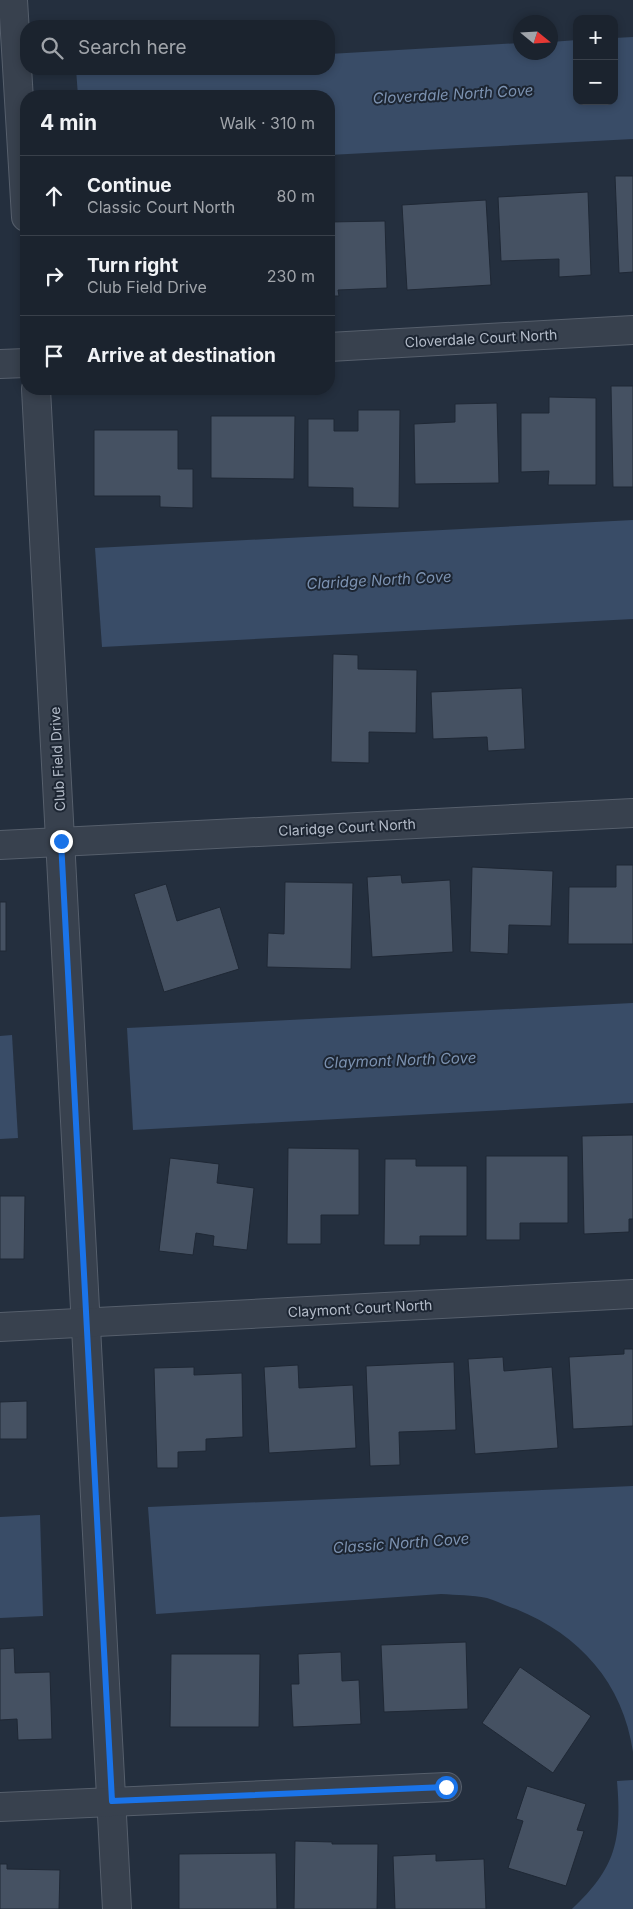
<!DOCTYPE html>
<meta charset="utf-8">
<style>
body{margin:0;font-family:Inter,sans-serif;background:#282f3a;color:#f1f3f6}
.controls{position:absolute;right:15px;top:15px;display:grid;overflow:hidden;border-radius:10px;box-shadow:0 2px 8px #0003}
.controls button{width:45px;height:45px;display:grid;place-items:center;padding:0;border:0;border-bottom:1px solid #39404a;background:#1b232e;color:#f1f3f6;font:25px sans-serif}
.compass{position:absolute;left:513px;top:15px;width:45px;height:45px;border-radius:50%;background:#1b232e;box-shadow:0 2px 8px #0003;rotate:108deg}
.stop{position:absolute;width:15px;height:15px;margin:-11px;border:4px solid #1a73e8;border-radius:50%;background:#fff}
.stop.end{background:#1a73e8;border-color:#fff;box-shadow:0 1px 5px #0008}
.list{margin:0;padding:0;list-style:none}
h2{display:flex;justify-content:space-between;align-items:center;height:65px;margin:0;padding:0 20px;font-size:21px}
h2 small{font-size:16px;font-weight:400;color:#a0a4aa}
.list li{display:grid;grid-template-columns:32px 1fr auto;gap:15px;align-items:center;box-sizing:border-box;height:80px;padding:0 20px;border-top:1px solid #39404a}
.list b{display:block;font-size:19px;white-space:nowrap}
.list p{margin:0;font-size:16px;white-space:nowrap;color:#a0a4aa}
.list em{font-size:16px;font-style:normal;color:#a0a4aa}
.icon{flex:none;width:28px;height:28px;fill:none;stroke:currentColor;stroke-width:2;stroke-linecap:round;stroke-linejoin:round}
.map{position:relative;flex:none;width:633px;height:1909px;overflow:hidden}
.search{position:absolute;background:#1b232e;box-shadow:0 2px 8px #0003;left:20px;top:20px;width:315px;height:55px;display:flex;align-items:center;gap:12px;box-sizing:border-box;padding:0 18px;border-radius:20px;color:#a0a4aa;font-size:19px}
.panel{position:absolute;background:#1b232e;box-shadow:0 2px 8px #0003;left:20px;top:90px;width:315px;height:305px;border-radius:20px}
.map>svg:first-child{display:block}
.water{fill:#394c67}
.building{fill:#455162;stroke:#1f2835}
.lines{fill:none;stroke-linecap:round;stroke-linejoin:round}
.street-casing{stroke:#565f6c;stroke-width:30}
.street{stroke:#38414e;stroke-width:28}
.route{stroke:#1a73e8;stroke-width:6}
.labels{text-anchor:middle;dominant-baseline:central;stroke-width:4;stroke-linejoin:round;paint-order:stroke}
.street-label{font-size:14px;fill:#b4bcc9;stroke:#1d2633}
.water-label{font-size:15px;font-style:italic;fill:#7c92b1;stroke:#1d2633}
</style>
<div class="map">
<svg width="633" height="1909" viewBox="0 0 633 1909">
<rect width="100%" height="100%" fill="#242f3e"/>
<g class="water">
<polygon points="633,37 633,139 329,155 329,96 78,96 76,69 329,69 329,54 520,43 520,52 550,52 551,42 577,40 577,101 614,101 614,38"/>
<polygon points="633,520 633,619 102,647 95,548"/>
<polygon points="633,1003 633,1103 133,1130 127,1028"/>
<polygon points="12,1035 18,1138 0,1139 0,1036"/>
<path d="M633,1486V1752C623,1683 580,1635 516,1609C506,1606 497,1601 487,1598C472,1595 457,1595 441,1594L156,1614L148,1507Z"/>
<polygon points="40,1515 43,1616 0,1618 0,1517"/>
<path d="M633,1780V1909H572C616,1868 622,1840 617,1781Z"/>
</g>
<g class="building">
<polygon points="615,176 633,176 633,272 619,273"/>
<polygon points="588,192 591,275 559,277 559,259 501,261 498,197"/>
<polygon points="486,200 491,285 407,290 402,205"/>
<polygon points="385,221 387,288 338,290 339,296 329,296 329,222"/>
<polygon points="611,386 633,386 633,487 613,487"/>
<polygon points="549,397 596,398 596,485 548,485 549,471 521,472 521,413 549,413"/>
<polygon points="497,403 499,483 415,484 414,424 455,422 455,404"/>
<polygon points="358,410 400,410 399,508 353,507 353,488 308,487 308,419 334,419 334,431 358,431"/>
<polygon points="211,416 295,416 294,479 211,478"/>
<polygon points="94,430 178,430 178,469 193,469 193,508 160,507 160,496 94,496"/>
<polygon points="333,654 358,655 358,669 417,670 416,733 369,732 369,763 331,762"/>
<polygon points="522,688 525,749 488,751 487,737 433,739 431,692"/>
<polygon points="616,865 633,865 633,944 568,944 569,887 616,887"/>
<polygon points="472,867 553,871 551,926 509,925 508,954 470,952"/>
<polygon points="401,875 402,883 450,880 453,952 372,957 367,877"/>
<polygon points="285,882 353,883 351,969 267,967 268,933 284,934"/>
<polygon points="166,884 177,921 220,907 239,969 164,992 134,894"/>
<rect x="0" y="902" width="6" height="49"/>
<polygon points="633,1135 633,1219 629,1219 629,1232 584,1234 582,1136"/>
<polygon points="288,1148 359,1149 359,1215 321,1215 321,1244 287,1244"/>
<polygon points="486,1156 568,1156 568,1223 520,1223 520,1240 486,1240"/>
<polygon points="170,1158 219,1164 217,1183 254,1188 247,1250 213,1246 214,1236 196,1233 193,1255 159,1251"/>
<polygon points="385,1159 416,1159 416,1166 467,1166 467,1236 420,1236 420,1245 384,1245"/>
<polygon points="0,1196 25,1196 24,1259 0,1259"/>
<polygon points="624,1349 633,1349 633,1426 573,1429 569,1357 624,1354"/>
<polygon points="503,1357 504,1371 552,1367 558,1448 475,1454 468,1359"/>
<polygon points="454,1362 456,1430 399,1432 400,1465 370,1466 366,1366"/>
<polygon points="298,1365 299,1388 353,1385 356,1448 269,1453 264,1367"/>
<polygon points="194,1367 194,1375 242,1373 243,1437 206,1439 206,1451 178,1452 178,1468 157,1468 154,1368"/>
<polygon points="27,1401 27,1439 0,1439 0,1402"/>
<polygon points="466,1642 468,1709 384,1712 381,1645"/>
<polygon points="14,1648 15,1673 50,1672 52,1739 18,1740 17,1719 0,1720 0,1649"/>
<polygon points="341,1652 342,1681 359,1680 361,1724 293,1727 291,1684 299,1684 298,1654"/>
<polygon points="171,1654 260,1654 259,1727 170,1727"/>
<polygon points="520,1667 591,1716 553,1773 482,1723"/>
<polygon points="527,1786 586,1804 577,1830 584,1831 566,1886 508,1868 523,1821 516,1819"/>
<polygon points="295,1841 332,1842 332,1844 378,1844 377,1909 294,1909"/>
<polygon points="276,1853 277,1909 179,1909 179,1854"/>
<polygon points="436,1854 436,1861 484,1859 486,1909 395,1909 393,1856"/>
<polygon points="0,1864 7,1864 7,1869 60,1870 59,1909 0,1909"/>
</g>
<g class="lines">
<defs>
<g id="street">
<polyline points="13,0 26,217"/>
<polyline points="329,347 633,330"/>
<polyline points="0,364 26,363"/>
<polyline points="36,389 117,1909"/>
<polyline points="0,845 633,813"/>
<polyline points="0,1327 633,1294"/>
<polyline points="0,1807 447,1787"/>
</g>
</defs>
<use href="#street" class="street-casing"/>
<use href="#street" class="street"/>
</g>
<g class="lines">
<polyline class="route" points="61,841 112,1801 446,1787"/>
</g>
<g class="labels">
<g class="street-label">
<text transform="translate(481 338) rotate(-3)">Cloverdale Court North</text>
<text transform="translate(57 759) rotate(-93)">Club Field Drive</text>
<text transform="translate(347 827) rotate(-3)">Claridge Court North</text>
<text transform="translate(360 1308) rotate(-3)">Claymont Court North</text>
</g>
<g class="water-label">
<text transform="translate(453 94) rotate(-3)">Cloverdale North Cove</text>
<text transform="translate(379 580) rotate(-3)">Claridge North Cove</text>
<text transform="translate(400 1060) rotate(-2)">Claymont North Cove</text>
<text transform="translate(401 1543) rotate(-4)">Classic North Cove</text>
</g>
</g>
</svg>
<div class="controls">
<button>+</button>
<button>−</button>
</div>
<svg class="compass" viewBox="-18 -18 36 36"><path d="M0-13l5 13h-10z" fill="#e53935"/><path d="M0 13l5-13h-10z" fill="#a0a4aa"/></svg>
<div class="stop" style="left:446px;top:1787px"></div>
<div class="stop end" style="left:61px;top:841px"></div>
<div class="search"><svg class="icon" aria-label="search" viewBox="0 0 24 24"><circle cx="10" cy="10" r="6"/><path d="M15 15l6 6"/></svg>Search here</div>
<section class="panel">
<h2>4 min<small>Walk · 310 m</small></h2>
<ul class="list">
<li><svg class="icon" aria-label="ahead" viewBox="0 0 24 24"><path d="M12 20V5M6 11l6-6 6 6"/></svg><div><b>Continue</b><p>Classic Court North</p></div><em>80 m</em></li>
<li><svg class="icon" aria-label="right" viewBox="0 0 24 24"><path d="M7 20v-9h11M14 6l5 5-5 5"/></svg><div><b>Turn right</b><p>Club Field Drive</p></div><em>230 m</em></li>
<li><svg class="icon" aria-label="arrive" viewBox="0 0 24 24"><path d="M6 21V4h12l-3 4 3 4H6"/></svg><div><b>Arrive at destination</b></div></li>
</ul>
</section>
</div>
